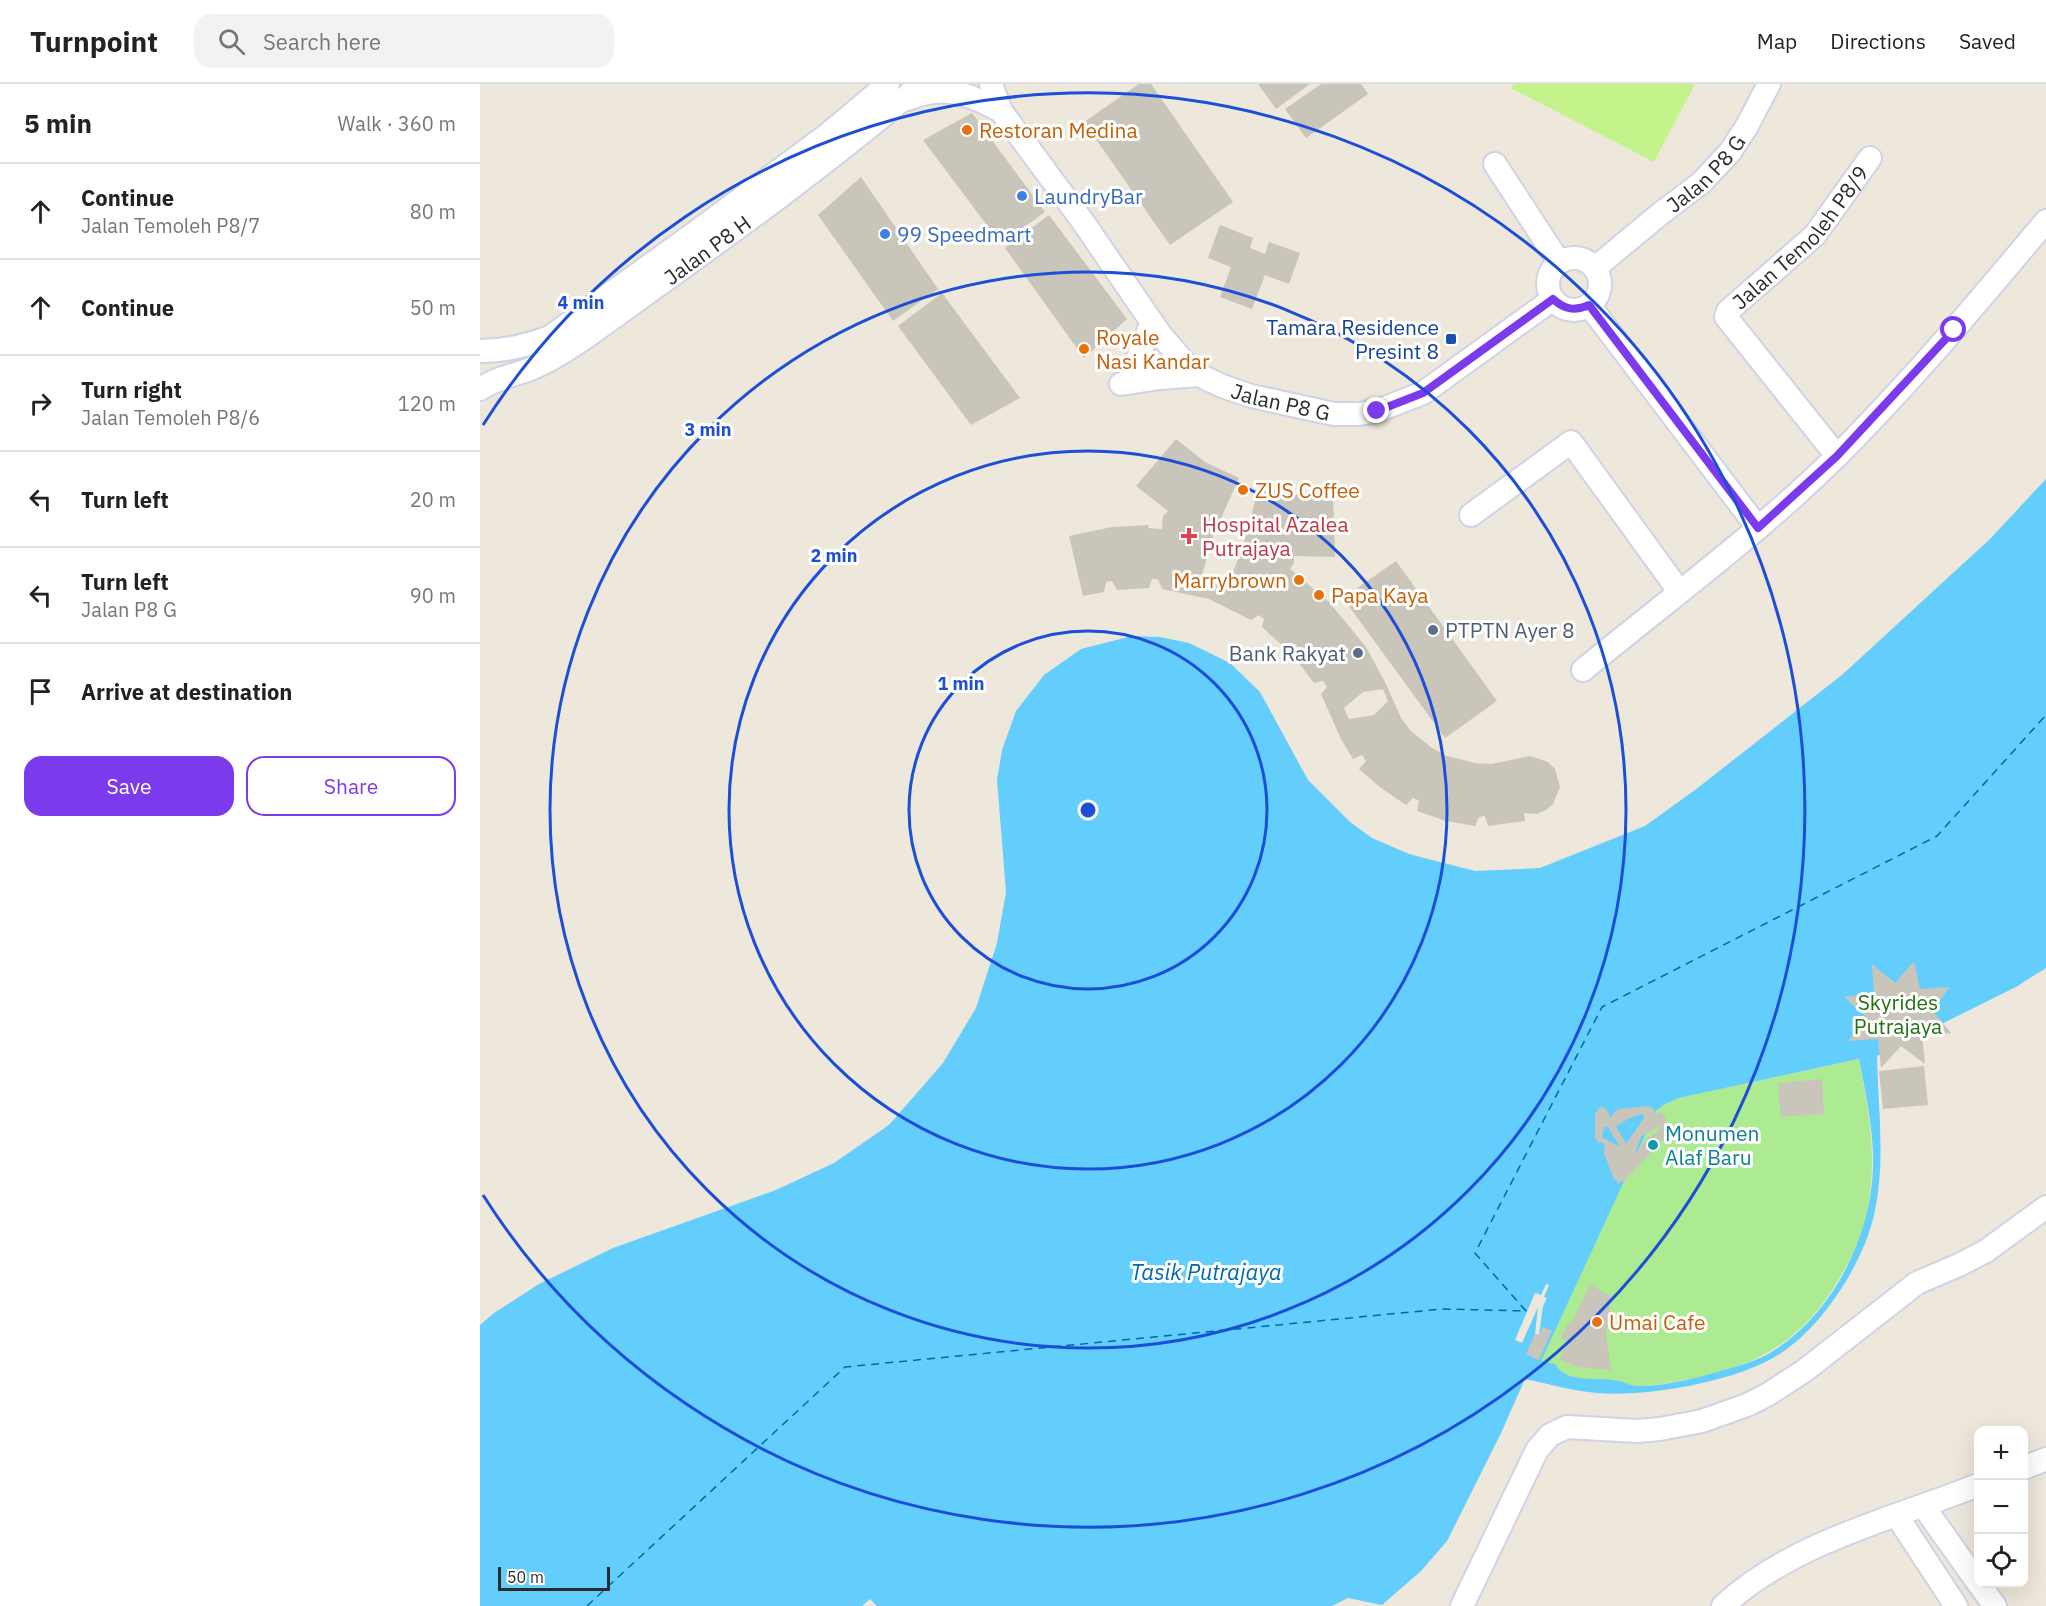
<!DOCTYPE html>
<meta charset="utf-8">
<style>
body{margin:0;font-family:"IBM Plex Sans",sans-serif;background:#f2f2f2;color:#222}
.controls{position:absolute;right:18px;bottom:18px;display:grid;overflow:hidden;border-radius:12px;box-shadow:0 6px 24px #0002}
.controls button{width:54px;height:54px;display:grid;place-items:center;padding:0;border:0;border-bottom:2px solid #e0e0e0;background:#fff;color:#222;font:30px sans-serif}
.scale{position:absolute;left:18px;bottom:15px;width:112px;box-sizing:border-box;padding-left:6px;border:3px solid #2b2b2b;border-top:0;font-size:16px;line-height:21px;white-space:nowrap;color:#2b2b2b;-webkit-text-stroke:4px #fff;paint-order:stroke}
.stop{position:absolute;width:18px;height:18px;margin:-14px;border:4px solid #7c3aed;border-radius:50%;background:#fff}
.stop.end{background:#7c3aed;border-color:#fff;box-shadow:0 2px 6px #0008}
.list{margin:0;padding:0;list-style:none}
h2{display:flex;justify-content:space-between;align-items:center;height:78px;margin:0;padding:0 24px;font-size:26px}
h2 small{font-size:20px;font-weight:400;color:#767676}
.list li{display:grid;grid-template-columns:39px 1fr auto;gap:18px;align-items:center;box-sizing:border-box;height:96px;padding:0 24px;border-top:2px solid #e0e0e0}
.list b{display:block;font-size:22px;white-space:nowrap}
.list p{margin:0;font-size:20px;white-space:nowrap;color:#767676}
.list em{font-size:20px;font-style:normal;color:#767676}
.actions{display:flex;gap:12px;padding:18px 24px}
.actions a{flex:1;padding:14px 0;border:2px solid #7c3aed;border-radius:18px;text-align:center;font-size:21px;color:#7c3aed}
.actions .main{background:#7c3aed;color:#fff}
.icon{flex:none;width:33px;height:33px;fill:none;stroke:currentColor;stroke-width:2;stroke-linecap:round;stroke-linejoin:round}
.map{position:relative;flex:none;width:1566px;height:1522px;overflow:hidden}
header{display:flex;align-items:center;gap:36px;box-sizing:border-box;height:84px;padding:0 30px;background:#fff;border-bottom:2px solid #e0e0e0}
header strong{font-size:28px}
nav{display:flex;gap:33px;margin-inline-start:auto;font-size:21px}
.search{width:420px;height:54px;background:#f2f2f2;display:flex;align-items:center;gap:15px;box-sizing:border-box;padding:0 21px;border-radius:18px;color:#767676;font-size:22px}
main{display:flex}
aside{flex:1;background:#fff}
.map>svg:first-child{display:block}
.green{fill:#adeb92}
.pitch{fill:#c4f38c}
.water{fill:#63cefb;fill-rule:evenodd}
.pier{fill:#eee7db}
.lines{fill:none;stroke-linecap:round;stroke-linejoin:round}
.ferry{stroke:#0069a9;stroke-width:1.5;stroke-dasharray:8 6;stroke-linecap:butt}
.building{fill:#c9c5ba;fill-rule:evenodd}
.minor-casing{stroke:#d0d3e5;stroke-width:26}
.minor{stroke:#fff;stroke-width:22}
.route{stroke:#7c3aed;stroke-width:8}
.ring{fill:none;stroke:#1d4ed8;stroke-width:3}
.food-dot{fill:#e8710a;stroke:#fff;stroke-width:2}
.shop-dot{fill:#3f7fe0;stroke:#fff;stroke-width:2}
.transit-dot{fill:#1a4fb4;stroke:#fff;stroke-width:2}
.health-dot{fill:#e0444e;stroke:#fff;stroke-width:2}
.service-dot{fill:#5c6f8a;stroke:#fff;stroke-width:2}
.culture-dot{fill:#0f9aa8;stroke:#fff;stroke-width:2}
.labels{text-anchor:middle;dominant-baseline:central;stroke-width:6;stroke-linejoin:round;paint-order:stroke}
.food-label{font-size:21px;fill:#c56008;stroke:#fff;text-anchor:start}
.street-label{font-size:21px;fill:#2b2b2b;stroke:#fff}
.shop-label{font-size:21px;fill:#366cbe;stroke:#fff;text-anchor:start}
.transit-label{font-size:21px;fill:#164399;stroke:#fff;text-anchor:end}
.health-label{font-size:21px;fill:#be3a42;stroke:#fff;text-anchor:start}
.service-label{font-size:21px;fill:#4e5e75;stroke:#fff;text-anchor:start}
.park-label{font-size:21px;fill:#227012;stroke:#fff}
.culture-label{font-size:21px;fill:#0d838f;stroke:#fff;text-anchor:start}
.water-label{font-size:22px;font-style:italic;fill:#0069a9;stroke:#fff}
.centre{fill:#1d4ed8;stroke:#fff;stroke-width:3}
.ring-label{font-size:18px;text-anchor:middle;font-weight:bold;fill:#1d4ed8;stroke:#fff;stroke-width:6;stroke-linejoin:round;paint-order:stroke}
</style>
<header>
<strong>Turnpoint</strong>
<div class="search"><svg class="icon" aria-label="search" viewBox="0 0 24 24"><circle cx="10" cy="10" r="6"/><path d="M15 15l6 6"/></svg>Search here</div>
<nav><a>Map</a><a>Directions</a><a>Saved</a></nav>
</header>
<main>
<aside>
<h2>5 min<small>Walk · 360 m</small></h2>
<ul class="list">
<li><svg class="icon" aria-label="ahead" viewBox="0 0 24 24"><path d="M12 20V5M6 11l6-6 6 6"/></svg><div><b>Continue</b><p>Jalan Temoleh P8/7</p></div><em>80 m</em></li>
<li><svg class="icon" aria-label="ahead" viewBox="0 0 24 24"><path d="M12 20V5M6 11l6-6 6 6"/></svg><div><b>Continue</b></div><em>50 m</em></li>
<li><svg class="icon" aria-label="right" viewBox="0 0 24 24"><path d="M7 20v-9h11M14 6l5 5-5 5"/></svg><div><b>Turn right</b><p>Jalan Temoleh P8/6</p></div><em>120 m</em></li>
<li><svg class="icon" aria-label="left" viewBox="0 0 24 24"><path d="M17 20v-9H6M10 6l-5 5 5 5"/></svg><div><b>Turn left</b></div><em>20 m</em></li>
<li><svg class="icon" aria-label="left" viewBox="0 0 24 24"><path d="M17 20v-9H6M10 6l-5 5 5 5"/></svg><div><b>Turn left</b><p>Jalan P8 G</p></div><em>90 m</em></li>
<li><svg class="icon" aria-label="arrive" viewBox="0 0 24 24"><path d="M6 21V4h12l-3 4 3 4H6"/></svg><div><b>Arrive at destination</b></div></li>
</ul>
<div class="actions"><a class="main">Save</a><a>Share</a></div>
</aside>
<div class="map">
<svg width="1566" height="1522" viewBox="0 0 1566 1522">
<rect width="100%" height="100%" fill="#eee7db"/>
<path class="green" d="M1379,975C1389,1029 1398,1073 1387,1128C1383,1152 1371,1175 1359,1195C1322,1258 1276,1283 1205,1296C1190,1298 1171,1303 1155,1302C1148,1301 1141,1297 1133,1296C1122,1295 1109,1296 1097,1294C1085,1291 1071,1282 1060,1277L1177,1026L1185,1020L1199,1014Z"/>
<polygon class="pitch" points="1034,0 1215,0 1174,78 1031,4"/>
<path class="water" d="M1566,395V884L1536,903L1397,972C1398,1025 1406,1079 1394,1131C1383,1180 1341,1245 1298,1271C1255,1298 1167,1313 1117,1309C1093,1307 1069,1300 1045,1295L1021,1349L967,1457L941,1487L902,1521L868,1514L852,1522H397L390,1515L382,1522H0V1241L14,1229L59,1200L133,1164L296,1106L354,1079L409,1041L463,979L496,924L517,859L526,808L517,696L522,666L536,627L564,591L601,565L652,552L680,553L709,559L750,579L780,608L828,696L870,738L892,754L929,770L995,787L1060,784L1165,742L1215,706L1363,590L1510,455ZM1379,975C1386,1011 1394,1047 1393,1083C1391,1152 1354,1227 1296,1265C1280,1276 1259,1282 1241,1287C1217,1294 1180,1303 1156,1302C1150,1301 1144,1298 1139,1297C1119,1292 1087,1301 1075,1280L1061,1277L1177,1026L1185,1020L1199,1014Z"/>
<polygon class="pier" points="1066,1200 1069,1201 1064,1213 1067,1214 1063,1222 1059,1251 1055,1250 1058,1223 1042,1259 1035,1256 1055,1209 1061,1211"/>
<g class="lines">
<g class="ferry">
<polyline points="1046,1227 995,1169 1122,923 1457,752 1566,631"/>
<polyline points="107,1522 365,1283 962,1225 1047,1227"/>
</g>
</g>
<g class="building">
<polygon points="659,0 671,0 753,118 690,161 604,38"/>
<polygon points="778,0 830,0 796,25"/>
<polygon points="841,0 881,0 888,10 826,54 805,25"/>
<polygon points="492,29 565,128 521,160 443,56"/>
<polygon points="381,93 458,205 413,237 338,131"/>
<polygon points="569,131 647,235 604,274 525,164"/>
<polygon points="740,141 773,154 770,164 785,170 789,158 820,169 809,200 785,191 772,225 740,213 751,183 728,174"/>
<polygon points="462,209 540,314 491,341 418,242"/>
<path d="M696,355L725,378L759,394L733,452L721,495L747,503L763,463L779,402L816,410L853,411L855,473L814,472V479L810,485L849,518L886,563L906,600L921,634L931,647L952,664L967,672L995,679L1012,680L1050,672L1068,678L1075,685L1080,703L1073,720L1066,726L1057,730L1044,729L1045,737L1008,742L1005,732L999,733L995,742L966,737L937,727L939,717L933,714L926,721L901,704L879,685L886,677L882,671L873,675L861,655L841,610L847,603L843,597L834,599L815,574L819,565L815,560L806,565L782,543L784,535L779,531L771,536L729,515L682,505L678,495H672L669,504L637,506L632,497L626,498L624,508L603,512L589,452L632,443L669,441L668,444L682,445L683,432L688,427L656,402ZM903,605L908,617L894,631L869,635L864,624L883,608Z"/>
<polygon points="916,477 1017,617 965,654 863,514"/>
<polygon points="1434,877 1440,905 1470,903 1452,926 1471,949 1442,951 1445,980 1421,962 1401,984 1398,955 1368,957 1386,933 1364,913 1394,910 1392,880 1415,899"/>
<polygon points="1444,982 1448,1021 1403,1025 1399,987"/>
<polygon points="1342,995 1344,1030 1301,1033 1298,999"/>
<path d="M1121,1022L1126,1025L1131,1034L1134,1028L1139,1025L1168,1022L1174,1025L1175,1032L1179,1028L1184,1030L1189,1045L1256,1046V1054L1181,1057L1144,1097L1138,1099L1133,1093L1124,1069L1125,1060L1118,1058L1115,1054V1030ZM1161,1030L1164,1031V1034L1146,1060L1136,1042L1150,1034ZM1126,1042L1128,1043L1140,1063L1122,1053L1123,1046ZM1177,1043H1180L1179,1046L1167,1055L1155,1069L1161,1053Z"/>
<polygon points="1110,1200 1131,1213 1126,1251 1131,1286 1096,1283 1080,1275 1087,1258 1081,1254 1088,1239 1091,1240"/>
<polygon points="1063,1243 1072,1247 1059,1276 1046,1270 1055,1250 1059,1251"/>
</g>
<g class="lines">
<defs>
<g id="minor">
<path id="s1" d="M511,0L521,27L601,135L680,250L703,277L719,291L742,302L771,312L854,330H879L897,327L943,309L1073,215"/>
<path d="M428,15C463,0 488,9 521,27"/>
<polyline points="1015,80 1079,178"/>
<circle cx="1094" cy="200" r="26"/>
<path id="s2" d="M1115,184L1180,130L1221,99L1250,68L1267,42L1289,0"/>
<polyline points="1109,221 1278,444"/>
<path d="M0,267C25,267 46,262 70,253L212,151L347,51L408,0"/>
<polyline points="650,293 672,238"/>
<polyline points="641,300 680,294 719,291"/>
<path id="s3" d="M0,305C15,295 32,291 48,286C69,278 88,265 106,253C220,171 335,91 441,0"/>
<path id="s4" d="M1357,372L1246,233L1248,227L1335,151L1390,74"/>
<polyline points="991,431 1091,358 1199,507"/>
<path d="M1103,586C1188,516 1278,450 1357,372C1431,298 1499,217 1566,137"/>
<polyline points="1544,1384 1566,1375"/>
<polyline points="1444,1423 1498,1499"/>
<polyline points="1417,1432 1476,1522"/>
<polyline points="1499,1500 1515,1522"/>
<polyline points="982,1522 1057,1366 1070,1351 1087,1343 1157,1347 1180,1345 1222,1337 1267,1321 1287,1311 1324,1287 1437,1199 1479,1181 1506,1167 1566,1123"/>
<path d="M1243,1522C1312,1458 1413,1435 1498,1401"/>
</g>
</defs>
<use href="#minor" class="minor-casing"/>
<use href="#minor" class="minor"/>
</g>
<g class="lines">
<path class="route" d="M897,327L943,309L1073,215C1085,226 1095,227 1109,221L1278,444L1357,372L1474,246"/>
</g>
<g class="ring">
<circle cx="608" cy="726" r="179"/>
<circle cx="608" cy="726" r="359"/>
<circle cx="608" cy="726" r="538"/>
<path d="M3 341A717 717 0 1 1 3 1111"/>
</g>
<g class="food-dot">
<circle cx="487" cy="46" r="6"/>
<circle cx="604" cy="265" r="6"/>
<circle cx="763" cy="406" r="6"/>
<circle cx="819" cy="496" r="6"/>
<circle cx="839" cy="511" r="6"/>
<circle cx="1117" cy="1238" r="6"/>
</g>
<g class="shop-dot">
<circle cx="542" cy="112" r="6"/>
<circle cx="405" cy="150" r="6"/>
</g>
<rect class="transit-dot" x="965" y="249" width="12" height="12" rx="3"/>
<path class="health-dot" d="M706 443h6v6h6v6h-6v6h-6v-6h-6v-6h6z"/>
<g class="service-dot">
<circle cx="953" cy="546" r="6"/>
<circle cx="878" cy="569" r="6"/>
</g>
<circle class="culture-dot" cx="1173" cy="1061" r="6"/>
<g class="labels">
<g class="food-label">
<text x="499" y="46">Restoran Medina</text>
<text x="616" y="253">Royale<tspan x="616" dy="24">Nasi Kandar</tspan></text>
<text x="775" y="406">ZUS Coffee</text>
<text x="807" y="496" text-anchor="end">Marrybrown</text>
<text x="851" y="511">Papa Kaya</text>
<text x="1129" y="1238">Umai Cafe</text>
</g>
<g class="street-label">
<text stroke="none"><textPath href="#s2" startOffset="146">Jalan P8 G</textPath></text>
<text stroke="none"><textPath href="#s4" startOffset="288">Jalan Temoleh P8/9</textPath></text>
<text stroke="none"><textPath href="#s3" startOffset="268">Jalan P8 H</textPath></text>
<text stroke="none"><textPath href="#s1" startOffset="446">Jalan P8 G</textPath></text>
</g>
<g class="shop-label">
<text x="554" y="112">LaundryBar</text>
<text x="417" y="150">99 Speedmart</text>
</g>
<g class="transit-label">
<text x="959" y="243">Tamara Residence<tspan x="959" dy="24">Presint 8</tspan></text>
</g>
<g class="health-label">
<text x="722" y="440">Hospital Azalea<tspan x="722" dy="24">Putrajaya</tspan></text>
</g>
<g class="service-label">
<text x="965" y="546">PTPTN Ayer 8</text>
<text x="866" y="569" text-anchor="end">Bank Rakyat</text>
</g>
<g class="park-label">
<text x="1418" y="918">Skyrides<tspan x="1418" dy="24">Putrajaya</tspan></text>
</g>
<g class="culture-label">
<text x="1185" y="1049">Monumen<tspan x="1185" dy="24">Alaf Baru</tspan></text>
</g>
<g class="water-label">
<text x="726" y="1187">Tasik Putrajaya</text>
</g>
</g>
<circle cx="608" cy="726" r="9" class="centre"/>
<g class="ring-label">
<text x="101" y="225">4 min</text>
<text x="228" y="352">3 min</text>
<text x="354" y="478">2 min</text>
<text x="481" y="606">1 min</text>
</g>
</svg>
<div class="controls">
<button>+</button>
<button>−</button>
<button><svg class="icon" aria-label="locate" viewBox="0 0 24 24"><circle cx="12" cy="12" r="6"/><path d="M12 2v4M12 18v4M2 12h4M18 12h4"/></svg></button>
</div>
<div class="scale">50 m</div>
<div class="stop" style="left:1474px;top:246px"></div>
<div class="stop end" style="left:897px;top:327px"></div>
</div>
</main>
